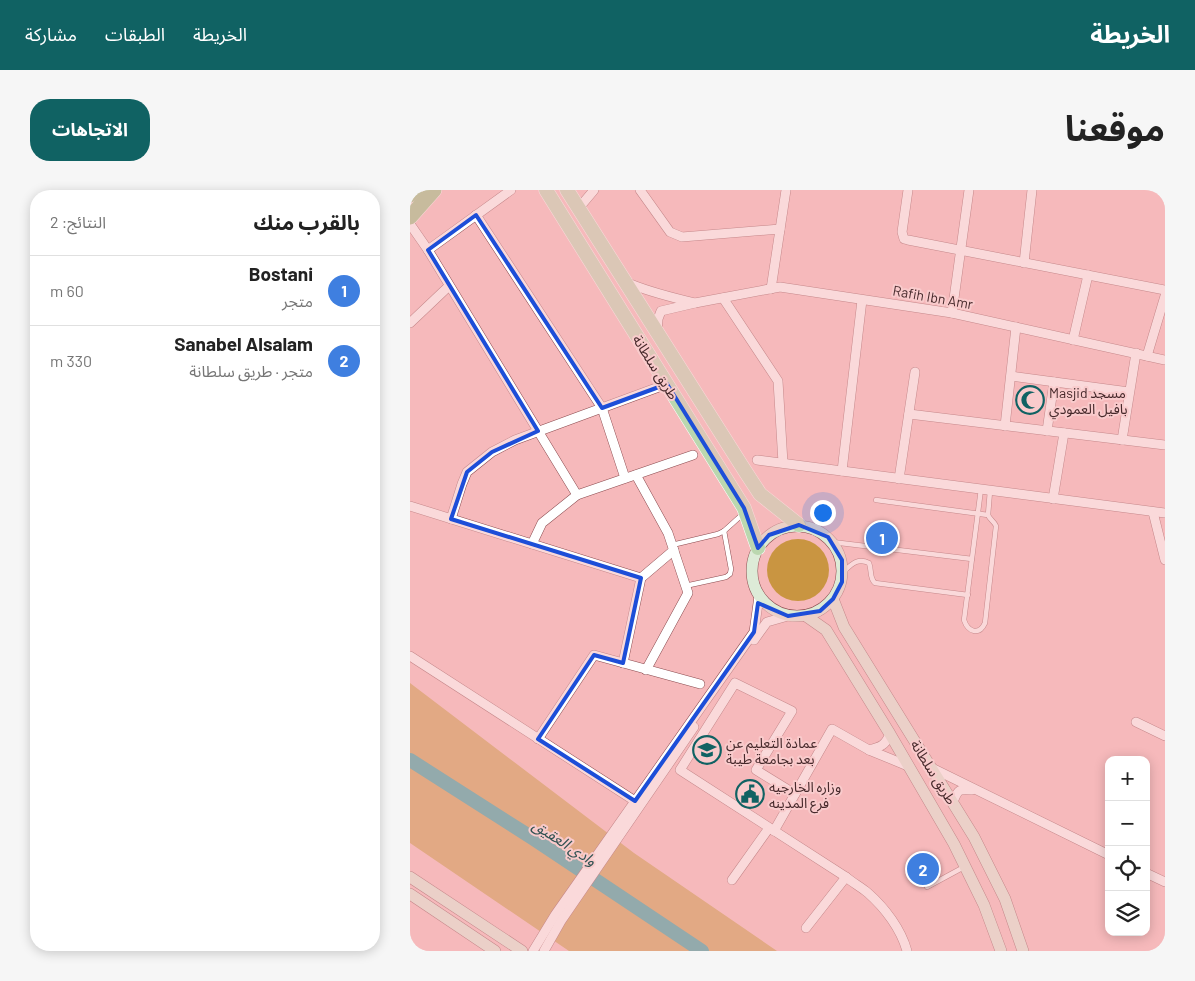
<!DOCTYPE html>
<html lang="ar">
<meta charset="utf-8">
<style>
body{margin:0;font-family:Barlow,"Noto Sans Arabic",sans-serif;background:#f6f6f6;color:#222;direction:rtl}
.controls{position:absolute;right:15px;bottom:15px;display:grid;overflow:hidden;border-radius:10px;box-shadow:0 2px 12px #0003}
.controls button{width:45px;height:45px;display:grid;place-items:center;padding:0;border:0;border-bottom:1px solid #e0e0e0;background:#fff;color:#222;font:25px sans-serif}
.you{position:absolute;left:412px;top:322px;width:18px;height:18px;margin:-12px;border:4px solid #fff;border-radius:50%;background:#1a73e8;box-shadow:0 0 0 8px #1a73e833}
.badge{display:grid;place-items:center;width:32px;height:32px;border-radius:50%;background:#106263;color:#fff;font-size:16px;font-weight:700}
.pin{position:absolute;translate:-50% -50%;border:2px solid #fff;box-shadow:0 1px 5px #0006}
.list{margin:0;padding:0;list-style:none}
h2{display:flex;justify-content:space-between;align-items:center;height:65px;margin:0;padding:0 20px;font-size:21px}
h2 small{font-size:16px;font-weight:400;color:#767676}
.list li{display:grid;grid-template-columns:32px 1fr auto;gap:15px;align-items:center;box-sizing:border-box;height:70px;padding:0 20px;border-top:1px solid #e0e0e0}
.list b{display:block;font-size:19px;white-space:nowrap}
.list p{margin:0;font-size:16px;white-space:nowrap;color:#767676}
.list em{font-size:16px;font-style:normal;color:#767676}
.icon{flex:none;width:28px;height:28px;fill:none;stroke:currentColor;stroke-width:2;stroke-linecap:round;stroke-linejoin:round}
.map{position:relative;flex:none;width:755px;height:761px;overflow:hidden;direction:ltr;border-radius:20px}
header{display:flex;align-items:center;gap:30px;box-sizing:border-box;height:70px;padding:0 25px;background:#106263;color:#fff}
header strong{font-size:24px}
nav{display:flex;gap:28px;margin-inline-start:auto;font-size:18px}
.intro{display:flex;align-items:center;justify-content:space-between;box-sizing:border-box;height:120px;padding:0 30px}
h1{margin:0;font-size:35px}
.button{padding:12px 22px;border-radius:20px;background:#106263;color:#fff;font-size:18px;font-weight:700}
main{display:flex;gap:30px;padding:0 30px}
aside{flex:1;background:#fff;border-radius:20px;box-shadow:0 2px 12px #0003}
.map>svg:first-child{display:block}
.green{fill:#c99541}
.lines{fill:none;stroke-linecap:round;stroke-linejoin:round}
.river{stroke:#1c9799;stroke-width:14}
.lane-casing{stroke:#8c4b4f;stroke-width:5.5}
.street-casing{stroke:#8c4b4f;stroke-width:10}
.secondary-casing{stroke:#8c4b4f;stroke-width:12}
.primary-casing{stroke:#fff;stroke-width:15}
.highway-casing{stroke:#fff;stroke-width:16}
.lane{stroke:#fff;stroke-width:4.5}
.street{stroke:#fff;stroke-width:9}
.secondary{stroke:#ddebd7;stroke-width:11}
.primary{stroke:#bbd7af;stroke-width:14}
.highway{stroke:#8ebd79;stroke-width:15}
.marked{fill:none;stroke:#1d4ed8;stroke-width:4;stroke-linejoin:round}
.labels{text-anchor:middle;dominant-baseline:central;stroke-width:4;stroke-linejoin:round;paint-order:stroke}
.street-label{font-size:14px;fill:#46292b;stroke:#f9cbcc}
.poi-label{font-size:14px;fill:#46292b;stroke:#f9cbcc;text-anchor:start}
.water-label{font-size:15px;font-style:italic;fill:#325353;stroke:#f9cbcc}
</style>
<header>
<strong>الخريطة</strong>
<nav><a>الخريطة</a><a>الطبقات</a><a>مشاركة</a></nav>
</header>
<div class="intro"><h1>موقعنا</h1><a class="button">الاتجاهات</a></div>
<main>
<div class="map">
<svg width="755" height="761" viewBox="0 0 755 761">
<rect width="100%" height="100%" fill="#f6b9bb"/>
<g class="green">
<circle cx="388" cy="380" r="31"/>
<polygon points="0,493 224,663 367,761 159,761 0,653"/>
</g>
<g class="lines">
<polyline class="river" points="0,570 124,649 292,761"/>
<defs>
<g id="lane">
<path d="M571,299L554,430C558,442 569,446 575,433L586,336C584,331 580,330 578,325L580,301"/>
<polyline points="466,310 578,325"/>
<polyline points="422,352 562,369"/>
<polyline points="262,355 308,344 314,341 334,323"/>
<path d="M432,383C441,375 447,367 459,373C462,380 459,388 465,393L558,405"/>
<polyline points="275,396 316,387 320,384 321,379 314,341"/>
<polyline points="517,697 554,677"/>
</g>
<g id="street">
<polyline points="230,0 260,42 272,47 370,39"/>
<polyline points="498,0 492,42 494,49 498,50 755,100"/>
<polyline points="168,19 184,0"/>
<polyline points="66,25 192,218 215,288"/>
<polyline points="0,34 18,60 167,305"/>
<polyline points="18,60 101,0"/>
<polyline points="614,73 622,0"/>
<path d="M216,92C238,102 261,107 285,113"/>
<polyline points="361,99 376,0"/>
<polyline points="313,108 368,191 373,273"/>
<polyline points="542,123 559,0"/>
<polyline points="0,133 39,96"/>
<polyline points="247,142 248,129 251,121 285,113 370,97 542,123 755,170"/>
<polyline points="663,150 678,85"/>
<polyline points="737,166 755,106"/>
<polyline points="601,186 719,202"/>
<polyline points="499,224 755,255"/>
<polyline points="595,236 606,137"/>
<polyline points="637,241 644,192"/>
<polyline points="712,250 726,163"/>
<polyline points="347,270 755,323"/>
<polyline points="432,281 452,110"/>
<polyline points="226,285 258,343 278,403 236,480"/>
<polyline points="489,289 505,182"/>
<polyline points="643,309 654,243"/>
<polyline points="0,316 231,388"/>
<polyline points="743,322 755,370"/>
<polyline points="41,329 52,294 57,282 82,262 105,250 257,194"/>
<polyline points="122,354 132,333 167,305 283,265"/>
<polyline points="344,450 357,432 378,426"/>
<polyline points="0,466 225,611"/>
<polyline points="213,473 231,388 264,360"/>
<polyline points="726,532 755,546"/>
<polyline points="128,549 184,465 290,494"/>
<path d="M459,560C470,557 475,556 480,544"/>
<polyline points="522,578 699,665"/>
<path d="M385,604L346,580L382,521L325,493L270,580L436,687C443,693 451,697 458,703C475,718 491,739 497,761"/>
<path d="M543,612C548,599 549,599 562,600"/>
<polyline points="364,641 422,539 459,560 498,576"/>
<polyline points="736,683 755,692"/>
<polyline points="322,690 359,638"/>
<polyline points="396,738 436,687"/>
<polyline points="123,761 145,725 344,442 349,406"/>
<polyline points="134,761 151,731 284,537"/>
</g>
<g id="secondary">
<circle cx="387" cy="381" r="45"/>
<polyline points="423,409 434,437 564,647 595,709 613,761"/>
<polyline points="396,426 416,440 480,544 544,654 574,715 591,761"/>
<polyline points="0,687 112,761"/>
<polyline points="0,704 85,761"/>
</g>
<g id="primary">
<polyline points="136,0 334,318 348,358"/>
<polyline points="157,0 335,281 350,304 389,335"/>
</g>
<g id="highway">
<polyline points="0,5 5,0"/>
<polyline points="0,27 24,0"/>
</g>
</defs>
<use href="#lane" class="lane-casing"/>
<use href="#street" class="street-casing"/>
<use href="#secondary" class="secondary-casing"/>
<use href="#primary" class="primary-casing"/>
<use href="#highway" class="highway-casing"/>
<use href="#lane" class="lane"/>
<use href="#street" class="street"/>
<use href="#secondary" class="secondary"/>
<use href="#primary" class="primary"/>
<use href="#highway" class="highway"/>
</g>
<path d="M0 0H755V761H0ZM66,25L192,218L257,194L334,318L348,358L359,345L389,335L418,347L432,370V392L423,409L410,421L378,426L348,413L344,442L225,611L128,549L184,465L213,473L231,388L41,329L57,282L82,262L128,241L18,60Z" fill="#f6b9bb" fill-opacity=".55" fill-rule="evenodd"/>
<path class="marked" d="M66,25L192,218L257,194L334,318L348,358L359,345L389,335L418,347L432,370V392L423,409L410,421L378,426L348,413L344,442L225,611L128,549L184,465L213,473L231,388L41,329L57,282L82,262L128,241L18,60Z"/>
<defs>
<symbol id="mosque-ring" viewBox="-11 -11 22 22"><circle r="9.5" fill="#f9cbcc" stroke="#106263" stroke-width="1.5"/><path d="M3.5-4.9A6 6 0 1 0 3.5 4.9A5 5 0 1 1 3.5-4.9Z" fill="#106263"/></symbol>
<symbol id="university-ring" viewBox="-11 -11 22 22"><circle r="9.5" fill="#f9cbcc" stroke="#106263" stroke-width="1.5"/><path d="M0-5L7-2L0 1L-7-2ZM-4 1L0 2.5L4 1V4Q0 6-4 4Z" fill="#106263"/></symbol>
<symbol id="civic-ring" viewBox="-11 -11 22 22"><circle r="9.5" fill="#f9cbcc" stroke="#106263" stroke-width="1.5"/><path d="M-.6-6.5H3V-4.5H.6V-3L4-1V1h2V6H-6V1h2V-1L-.6-3ZM-1.2 2.5V6h2.4V2.5Z" fill="#106263"/></symbol>
</defs>
<g fill-rule="evenodd">
<use href="#mosque-ring" x="604" y="194" width="32" height="32"/>
<use href="#university-ring" x="281" y="544" width="32" height="32"/>
<use href="#civic-ring" x="324" y="588" width="32" height="32"/>
</g>
<g class="labels">
<g class="street-label">
<text transform="translate(523 107) rotate(10)">Rafih Ibn Amr</text>
<text transform="translate(246 177) rotate(58)">طريق سلطانة</text>
<text transform="translate(524 582) rotate(58)">طريق سلطانة</text>
</g>
<g class="poi-label">
<text x="639" y="202">Masjid مسجد<tspan x="639" dy="16">بافيل العمودي</tspan></text>
<text x="316" y="552">عمادة التعليم عن<tspan x="316" dy="16">بعد بجامعة طيبة</tspan></text>
<text x="359" y="596">وزاره الخارجيه<tspan x="359" dy="16">فرع المدينه</tspan></text>
</g>
<g class="water-label">
<text transform="translate(155 652) rotate(33)">وادي العقيق</text>
</g>
</g>
</svg>
<div class="controls">
<button>+</button>
<button>−</button>
<button><svg class="icon" aria-label="locate" viewBox="0 0 24 24"><circle cx="12" cy="12" r="6"/><path d="M12 2v4M12 18v4M2 12h4M18 12h4"/></svg></button>
<button><svg class="icon" aria-label="layers" viewBox="0 0 24 24"><path d="M12 4l9 5-9 5-9-5zM3 14l9 5 9-5"/></svg></button>
</div>
<div class="you"></div>
<div class="pin badge" style="left:472px;top:348px;background:#3f7fe0">1</div>
<div class="pin badge" style="left:513px;top:679px;background:#3f7fe0">2</div>
</div>
<aside>
<h2>بالقرب منك<small>النتائج: 2</small></h2>
<ul class="list">
<li><span class="badge" style="background:#3f7fe0">1</span><div><b>Bostani</b><p>متجر</p></div><em>60 m</em></li>
<li><span class="badge" style="background:#3f7fe0">2</span><div><b>Sanabel Alsalam</b><p>متجر · طريق سلطانة</p></div><em>330 m</em></li>
</ul>
</aside>
</main>
